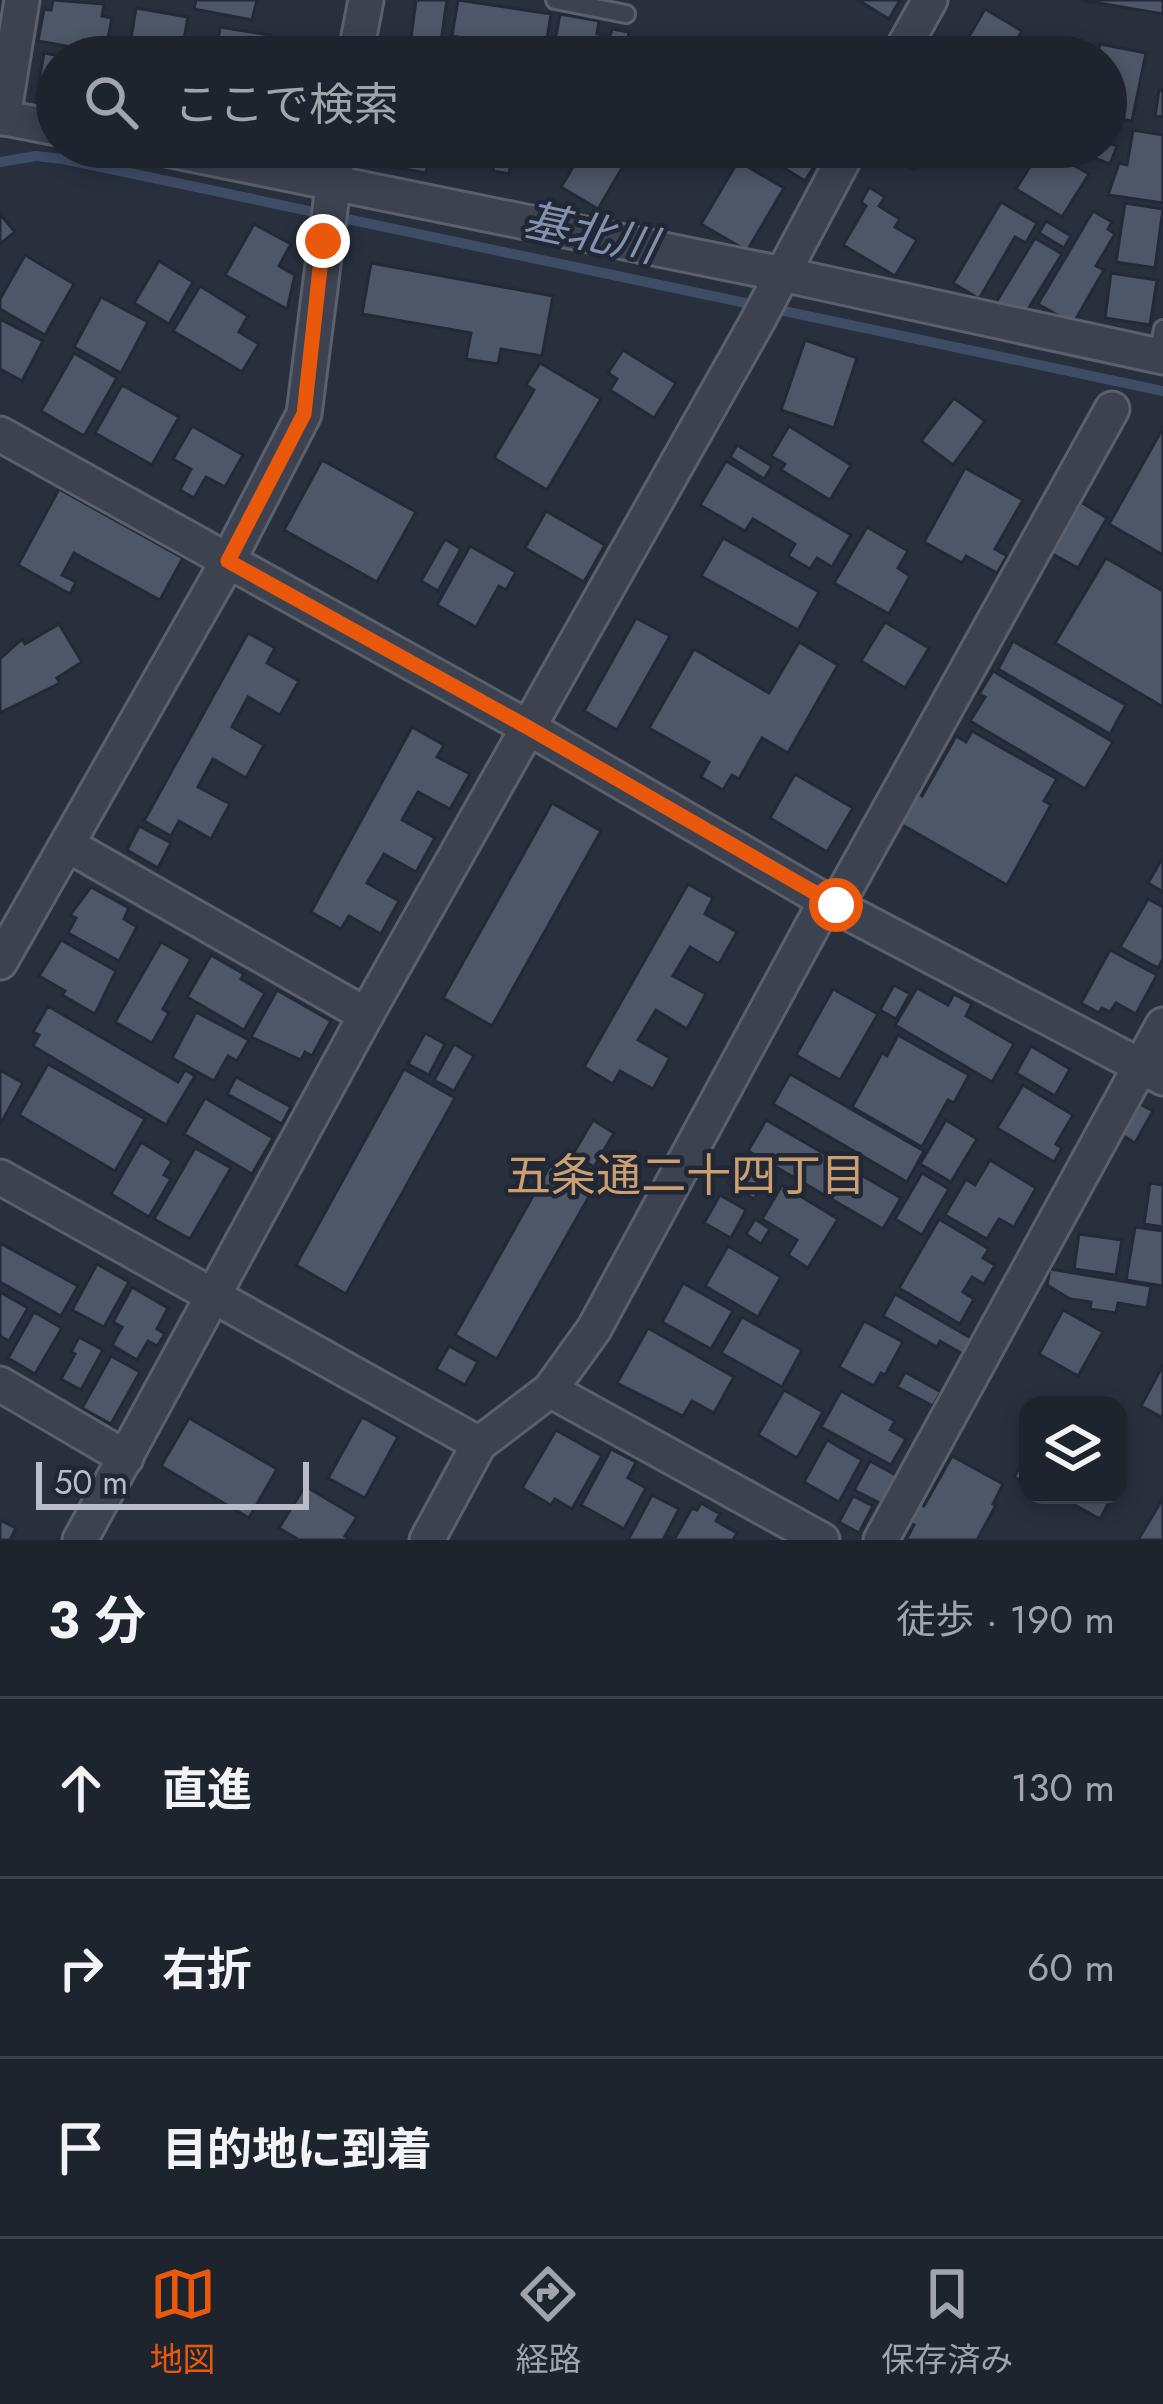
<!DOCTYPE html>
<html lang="ja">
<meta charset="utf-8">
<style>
body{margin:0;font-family:Jost,"Noto Sans JP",sans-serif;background:#2b303a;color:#f1f3f6}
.controls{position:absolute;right:36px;bottom:36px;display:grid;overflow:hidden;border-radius:24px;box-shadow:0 6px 18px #0003}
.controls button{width:108px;height:108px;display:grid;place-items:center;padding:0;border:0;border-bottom:3px solid #3c414a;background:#1e242e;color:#f1f3f6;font:60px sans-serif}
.scale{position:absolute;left:36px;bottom:30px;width:273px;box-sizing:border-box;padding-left:12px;border:6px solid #b8bdc9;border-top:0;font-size:33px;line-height:42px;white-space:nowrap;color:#b8bdc9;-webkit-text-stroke:9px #212734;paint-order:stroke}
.stop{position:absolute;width:36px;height:36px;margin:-27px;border:9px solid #ea580c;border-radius:50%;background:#fff}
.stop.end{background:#ea580c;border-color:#fff;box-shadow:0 3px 12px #0008}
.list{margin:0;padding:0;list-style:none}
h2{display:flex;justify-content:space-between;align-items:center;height:156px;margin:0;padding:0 48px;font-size:51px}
h2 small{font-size:39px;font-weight:400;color:#a1a4aa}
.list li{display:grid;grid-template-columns:78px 1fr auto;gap:36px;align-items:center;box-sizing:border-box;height:180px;padding:0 48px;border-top:3px solid #3c414a}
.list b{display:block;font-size:45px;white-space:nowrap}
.list em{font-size:39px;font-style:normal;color:#a1a4aa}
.icon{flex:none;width:66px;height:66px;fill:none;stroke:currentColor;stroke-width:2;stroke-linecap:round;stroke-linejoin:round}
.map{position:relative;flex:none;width:1163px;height:1540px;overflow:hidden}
.search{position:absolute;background:#1e242e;box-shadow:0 6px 18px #0003;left:36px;right:36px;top:36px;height:132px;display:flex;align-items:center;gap:30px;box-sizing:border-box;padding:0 42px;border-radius:66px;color:#a1a4aa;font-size:45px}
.sheet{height:696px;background:#1e242e}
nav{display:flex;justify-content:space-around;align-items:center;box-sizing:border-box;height:168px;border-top:3px solid #3c414a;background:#1e242e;font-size:33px;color:#a1a4aa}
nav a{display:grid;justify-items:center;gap:6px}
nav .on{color:#ea580c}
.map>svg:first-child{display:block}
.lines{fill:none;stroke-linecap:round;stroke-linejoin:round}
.stream{stroke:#3f4c66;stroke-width:10}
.building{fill:#4e5767;stroke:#232936;stroke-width:3}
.service-casing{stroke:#5a606c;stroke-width:22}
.minor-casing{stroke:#5a606c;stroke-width:39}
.service{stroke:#3c424f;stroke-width:16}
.minor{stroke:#3c424f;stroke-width:33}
.route{stroke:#ea580c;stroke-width:15}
.labels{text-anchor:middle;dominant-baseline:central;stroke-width:9;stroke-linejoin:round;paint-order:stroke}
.water-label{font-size:45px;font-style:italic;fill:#8391ae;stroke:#212734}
.neighbourhood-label{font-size:45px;fill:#cc9f70;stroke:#212734}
</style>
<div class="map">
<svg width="1163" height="1540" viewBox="0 0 1163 1540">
<rect width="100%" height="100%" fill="#28303e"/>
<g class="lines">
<polyline class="stream" points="0,162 36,156 63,159 1163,391"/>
</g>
<g class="building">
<polygon points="53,0 104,4 102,16 112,18 105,53 38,41 44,9 51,10"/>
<polygon points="196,0 257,0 252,20 194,9"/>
<polygon points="416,0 447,0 441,42 411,38"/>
<polygon points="458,0 551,14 545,52 452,36"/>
<polygon points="858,0 900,0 889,19"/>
<polygon points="1081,0 1163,0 1163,14"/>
<polygon points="136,8 188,17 181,57 128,57"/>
<polygon points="985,9 1022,31 1006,57 957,57"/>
<polygon points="560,14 599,21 597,34 610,36 612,29 629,32 625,57 552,57"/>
<polygon points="220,27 281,37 278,57 216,56"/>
<polygon points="1100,44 1146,53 1132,121 1107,116 1106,57 1097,57"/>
<polygon points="44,53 65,57 57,57 57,107 35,103"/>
<polygon points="1159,90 1163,91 1163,117 1155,116"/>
<polygon points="1133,130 1163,135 1163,203 1108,195 1119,163 1127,165"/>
<polygon points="1106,142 1117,146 1110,164 1083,154 1086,147 1106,147"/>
<polygon points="385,147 430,147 426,173 381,165"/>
<polygon points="497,147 513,147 509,174 493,171"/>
<polygon points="585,147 599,147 625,163 598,209 561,187"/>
<polygon points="612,147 650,147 641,164"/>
<polygon points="690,147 719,147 712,160"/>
<polygon points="781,147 826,147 805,181 773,161"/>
<polygon points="891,147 912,147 924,155 914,170 887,153"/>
<polygon points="1042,147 1089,174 1062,217 1016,189"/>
<polygon points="738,161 784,188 747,251 701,224"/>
<polygon points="869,187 885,197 879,206 900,219 895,227 917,240 895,276 843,245 866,206 861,202"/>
<polygon points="1001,202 1037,223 1026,243 1015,237 979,299 953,283"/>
<polygon points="1125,203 1163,209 1155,268 1116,262"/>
<polygon points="1093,211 1112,222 1108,229 1115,234 1096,266 1104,270 1073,324 1038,304"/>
<polygon points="0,214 15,232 0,244"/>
<polygon points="1046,221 1071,236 1064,248 1039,233"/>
<polygon points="254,224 291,244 279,266 295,275 287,309 225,275"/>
<polygon points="1035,238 1062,254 1025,314 992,309"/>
<polygon points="25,255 74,284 45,335 0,309 0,299"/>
<polygon points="159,261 193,282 169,324 134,303"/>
<polygon points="371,263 553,296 542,356 501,349 498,364 466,359 471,333 362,314"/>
<polygon points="1111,273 1157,280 1150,325 1105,318"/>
<polygon points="200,286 248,316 239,332 259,344 242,372 173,331"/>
<polygon points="101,297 148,322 121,373 74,347"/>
<polygon points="0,319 43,341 22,381 0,369"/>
<polygon points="805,340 857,358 834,428 781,410"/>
<polygon points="623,350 676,383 654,418 610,390 617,379 608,373"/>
<polygon points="74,353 117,378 84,436 41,411"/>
<polygon points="540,363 601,399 547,490 494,458 534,390 526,385"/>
<polygon points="122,385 179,417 152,465 95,433"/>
<polygon points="954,398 985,421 953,465 921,441"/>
<polygon points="192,426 243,455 225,487 206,477 194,498 180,490 191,469 173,459"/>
<polygon points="789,426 851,465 830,500 781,470 785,464 771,456"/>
<polygon points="1163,428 1163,555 1109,524"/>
<polygon points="737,445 772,466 764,479 730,457"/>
<polygon points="322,460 416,512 377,582 284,530"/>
<polygon points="726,461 851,535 832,567 817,558 810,569 788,556 795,544 753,519 745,531 700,505"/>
<polygon points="965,468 1023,500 995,549 1007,556 997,573 966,556 962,563 924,542"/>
<polygon points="59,489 183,558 160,600 74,553 62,575 76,582 70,594 18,565"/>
<polygon points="1081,502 1107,518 1078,568 1051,553"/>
<polygon points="546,511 605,545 584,582 525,548"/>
<polygon points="867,527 908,551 898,568 910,576 889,614 834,583"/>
<polygon points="723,538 819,592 798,630 701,576"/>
<polygon points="445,539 461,549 438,591 421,581"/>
<polygon points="470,546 516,572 506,590 499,586 476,627 437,605"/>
<polygon points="1106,558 1163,591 1163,707 1055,643"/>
<polygon points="636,618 670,636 617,730 584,711"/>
<polygon points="885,622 929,648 905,688 861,661"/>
<polygon points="59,624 82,662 57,678 60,683 0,713 0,659 22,639 25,644"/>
<polygon points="248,633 275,648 267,663 299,681 280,715 248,697 232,727 264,745 246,778 213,759 198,787 230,804 211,839 179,821 171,836 144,821"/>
<polygon points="1013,641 1126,705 1110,734 998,669"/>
<polygon points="799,642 838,665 788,753 762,738 739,779 732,775 723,790 701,777 709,762 649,728 694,649 769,693"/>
<polygon points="993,671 1113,742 1085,789 970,721 985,697 979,694"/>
<polygon points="412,727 444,745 437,757 470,774 450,809 418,792 402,820 435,838 416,872 384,854 367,883 399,901 381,934 349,916 341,929 311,912"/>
<polygon points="972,731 1057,779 1044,801 1051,805 1007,885 899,823 916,792 922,796 956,736 966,742"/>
<polygon points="795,774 853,808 827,852 770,818"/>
<polygon points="552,803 601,831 492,1026 443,998"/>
<polygon points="139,826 171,843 158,868 127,850"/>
<polygon points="1163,857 1163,892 1148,883"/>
<polygon points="688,884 713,898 705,914 737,932 719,964 690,947 673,976 706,994 687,1029 656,1010 638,1040 670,1058 653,1089 620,1071 613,1084 584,1067"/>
<polygon points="91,887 129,908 124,919 137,927 119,961 68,933 76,918 70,915"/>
<polygon points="1148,899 1163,907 1163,959 1158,968 1120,947"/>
<polygon points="61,940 116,971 95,1014 62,995 65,991 39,976"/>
<polygon points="161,942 191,959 163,1009 169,1013 152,1043 115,1022"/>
<polygon points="1110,950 1157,975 1136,1014 1116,1003 1110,1012 1102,1008 1099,1013 1081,1003"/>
<polygon points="211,955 244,974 241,979 265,993 244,1030 187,997"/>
<polygon points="894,985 910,994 896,1019 880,1010"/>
<polygon points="917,988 948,1005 954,994 972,1004 966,1016 1014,1044 992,1082 895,1025"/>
<polygon points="833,989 878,1014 840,1080 796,1055"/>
<polygon points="277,990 331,1021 312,1056 305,1052 301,1060 251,1037"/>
<polygon points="48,1006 178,1082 185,1070 195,1076 166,1125 33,1046 39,1035 33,1032"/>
<polygon points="196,1012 249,1040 237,1061 228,1056 214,1081 172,1058"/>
<polygon points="425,1033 445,1044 429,1075 408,1064"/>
<polygon points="898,1035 969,1075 954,1103 948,1100 922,1147 852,1107 882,1053 887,1056"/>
<polygon points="454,1044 474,1056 454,1091 434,1080"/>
<polygon points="1031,1046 1070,1069 1055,1096 1016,1073"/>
<polygon points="48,1064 145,1119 115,1171 19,1115"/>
<polygon points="404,1069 455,1098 346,1294 296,1265"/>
<polygon points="0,1070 23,1083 0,1125"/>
<polygon points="790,1074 924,1151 907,1182 773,1104"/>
<polygon points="236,1077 291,1107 282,1124 227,1094"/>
<polygon points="1023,1085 1073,1115 1056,1144 1062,1148 1054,1162 997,1128"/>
<polygon points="205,1098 273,1138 252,1174 184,1134"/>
<polygon points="1140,1104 1153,1111 1135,1143 1122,1135"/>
<polygon points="593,1120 614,1133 594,1167 573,1154"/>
<polygon points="766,1120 901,1198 883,1229 748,1151"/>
<polygon points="946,1120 977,1139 951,1182 920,1164"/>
<polygon points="141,1142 172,1161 164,1175 171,1179 149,1217 111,1194"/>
<polygon points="195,1148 231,1168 190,1239 154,1219"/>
<polygon points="743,1158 769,1174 754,1199 728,1183"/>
<polygon points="990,1160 1036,1188 1014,1227 999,1219 987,1239 945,1215 966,1179 975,1185"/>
<polygon points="552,1162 595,1186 497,1359 455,1335"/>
<polygon points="922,1173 949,1189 922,1235 895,1219"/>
<polygon points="1150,1183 1163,1185 1163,1227 1144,1224"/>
<polygon points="782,1185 838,1219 808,1268 788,1255 797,1240 762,1219"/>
<polygon points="720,1195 746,1210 731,1238 704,1223"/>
<polygon points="755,1219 770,1229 761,1244 746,1234"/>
<polygon points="939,1219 989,1249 983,1258 995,1265 984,1284 972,1277 963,1292 974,1299 960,1324 899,1288"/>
<polygon points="1135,1227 1163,1231 1163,1286 1126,1280"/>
<polygon points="1079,1234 1122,1240 1116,1275 1074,1269"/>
<polygon points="0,1243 78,1286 61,1316 0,1282"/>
<polygon points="728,1246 781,1277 758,1317 705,1286"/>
<polygon points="97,1264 129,1282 104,1327 72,1310"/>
<polygon points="1050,1269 1151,1286 1147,1308 1118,1303 1116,1313 1090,1309 1091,1302 1070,1299 1047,1285"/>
<polygon points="683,1283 733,1311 711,1349 662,1322"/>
<polygon points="132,1287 168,1308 157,1329 165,1334 157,1346 148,1341 137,1360 112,1345 122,1327 113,1322"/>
<polygon points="0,1292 28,1308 9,1341 0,1336"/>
<polygon points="895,1294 976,1341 968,1357 940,1341 937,1347 883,1316"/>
<polygon points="1063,1310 1103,1332 1078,1376 1039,1354"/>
<polygon points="34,1312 62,1328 35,1374 8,1358"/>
<polygon points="742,1317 802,1350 782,1387 721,1353"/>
<polygon points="864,1321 903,1342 885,1375 881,1373 874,1386 839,1367"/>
<polygon points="648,1328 734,1377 714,1413 692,1401 683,1416 617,1383"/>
<polygon points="79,1337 103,1350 81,1390 61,1379 75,1354 71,1352"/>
<polygon points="449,1346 478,1362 465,1385 436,1369"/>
<polygon points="111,1356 140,1372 111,1424 82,1408"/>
<polygon points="1163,1365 1163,1418 1141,1406"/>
<polygon points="905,1372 941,1392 933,1406 897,1387"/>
<polygon points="784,1390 823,1412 797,1458 758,1435"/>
<polygon points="841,1391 895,1421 890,1430 906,1439 891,1465 821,1427"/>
<polygon points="362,1417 398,1437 365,1498 328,1478"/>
<polygon points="189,1418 277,1469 249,1518 161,1466"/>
<polygon points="556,1430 602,1456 572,1509 555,1499 551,1505 522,1488"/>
<polygon points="827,1440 862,1460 839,1502 804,1482"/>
<polygon points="611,1449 636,1462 628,1478 646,1488 624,1529 581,1505"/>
<polygon points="1028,1451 1028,1485 1014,1477"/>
<polygon points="952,1456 1003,1484 993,1504 996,1505 977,1540 906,1540 914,1525 908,1522 919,1503 924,1506"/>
<polygon points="870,1461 901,1478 886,1506 854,1490"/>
<polygon points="305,1486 357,1517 345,1536 352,1540 299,1540 279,1528"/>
<polygon points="652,1495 679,1509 663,1540 628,1540"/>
<polygon points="1069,1495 1113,1495 1100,1519 1066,1500"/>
<polygon points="853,1496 873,1506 859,1533 839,1522"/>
<polygon points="1163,1498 1163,1540 1138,1540"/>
<polygon points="701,1503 720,1514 716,1521 737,1533 733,1540 666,1540 668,1537 674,1540 692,1508 697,1510"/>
<polygon points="0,1520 16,1528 10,1540 0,1540"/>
</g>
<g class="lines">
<defs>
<g id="service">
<polyline points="555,0 626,14"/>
<polyline points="1158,356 1163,329"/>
</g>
<g id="minor">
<polyline points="355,57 366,0"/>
<polyline points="898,57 930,0"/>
<polyline points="0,117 57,128"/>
<polyline points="3,118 22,0"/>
<polyline points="156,147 782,274 1163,357"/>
<polyline points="0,434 529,728 826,901 1163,1078"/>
<polyline points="68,845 366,1015"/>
<polyline points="836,906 1112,409"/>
<polyline points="0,962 228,561 304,414 338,147"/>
<polyline points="0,1177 479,1444"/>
<polyline points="0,1384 126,1458"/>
<polyline points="550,1390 822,1540"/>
<polyline points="80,1540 366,1015 757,322 850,147"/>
<polyline points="427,1540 479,1444 550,1390 594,1329 826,901"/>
<polyline points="881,1540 1163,1025"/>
</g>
</defs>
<use href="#service" class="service-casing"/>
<use href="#minor" class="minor-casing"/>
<use href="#service" class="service"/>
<use href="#minor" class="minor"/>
</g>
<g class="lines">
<polyline class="route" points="323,241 304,414 228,561 529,728 836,905"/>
</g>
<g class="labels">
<g class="water-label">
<text transform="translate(590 233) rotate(12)">基北川</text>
</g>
<g class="neighbourhood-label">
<text x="686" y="1175">五条通二十四丁目</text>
</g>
</g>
</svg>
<div class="controls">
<button><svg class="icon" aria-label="layers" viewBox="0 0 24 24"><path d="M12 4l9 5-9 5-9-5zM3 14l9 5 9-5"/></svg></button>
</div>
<div class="scale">50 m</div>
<div class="stop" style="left:836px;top:905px"></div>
<div class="stop end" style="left:323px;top:241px"></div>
<div class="search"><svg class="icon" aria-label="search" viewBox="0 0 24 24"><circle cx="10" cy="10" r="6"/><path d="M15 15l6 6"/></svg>ここで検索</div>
</div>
<section class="sheet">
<h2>3 分<small>徒歩 · 190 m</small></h2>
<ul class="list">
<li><svg class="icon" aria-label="ahead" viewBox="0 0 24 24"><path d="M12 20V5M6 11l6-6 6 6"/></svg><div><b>直進</b></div><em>130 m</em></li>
<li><svg class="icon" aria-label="right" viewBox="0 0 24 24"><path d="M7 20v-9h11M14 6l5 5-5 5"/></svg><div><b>右折</b></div><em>60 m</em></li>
<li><svg class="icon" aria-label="arrive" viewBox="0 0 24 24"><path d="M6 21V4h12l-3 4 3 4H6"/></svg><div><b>目的地に到着</b></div></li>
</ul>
</section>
<nav>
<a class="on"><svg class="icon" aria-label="map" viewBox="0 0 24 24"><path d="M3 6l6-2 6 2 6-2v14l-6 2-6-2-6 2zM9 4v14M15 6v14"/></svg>地図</a>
<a><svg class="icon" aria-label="directions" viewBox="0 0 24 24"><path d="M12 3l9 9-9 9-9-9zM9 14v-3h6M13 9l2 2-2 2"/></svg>経路</a>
<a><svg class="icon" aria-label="saved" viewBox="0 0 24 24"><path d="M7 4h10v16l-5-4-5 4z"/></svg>保存済み</a>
</nav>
